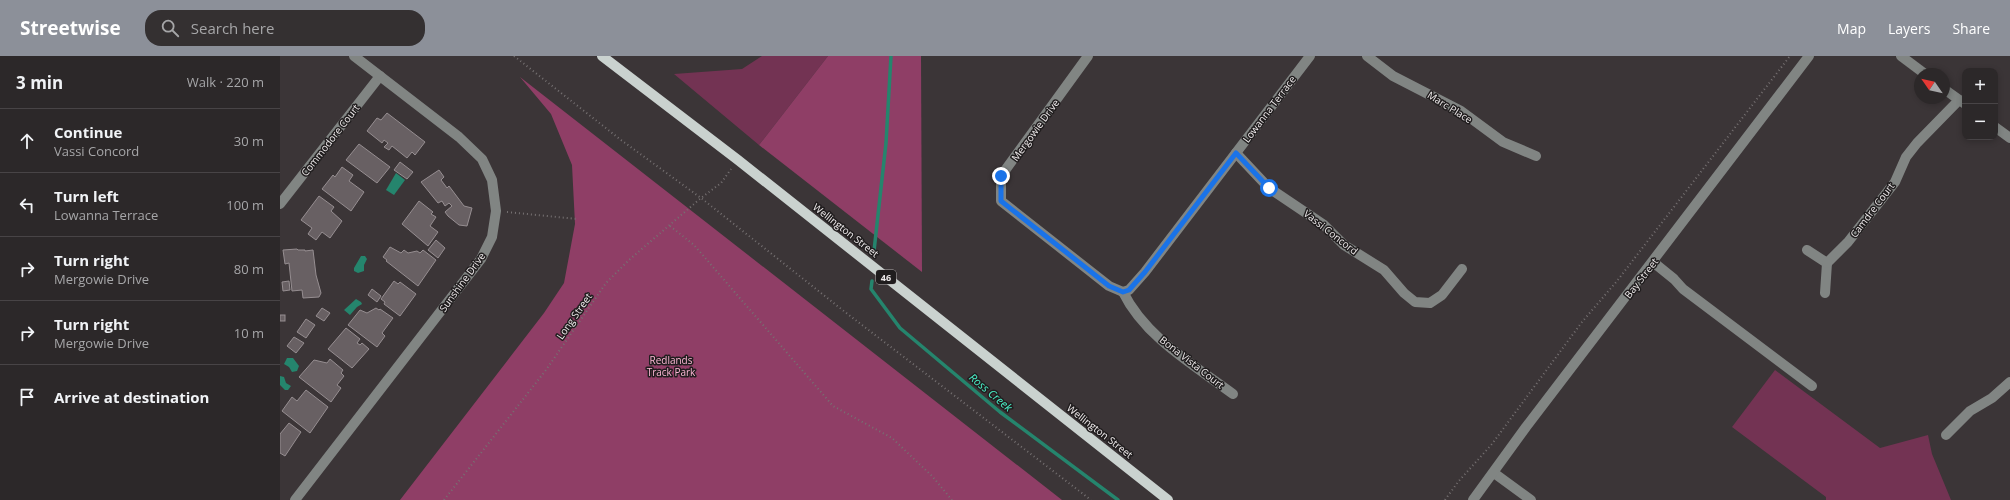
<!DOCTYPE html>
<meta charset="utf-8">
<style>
body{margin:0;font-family:"Open Sans",sans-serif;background:#343031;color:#f1f3f6}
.controls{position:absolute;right:12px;top:12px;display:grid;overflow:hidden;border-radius:8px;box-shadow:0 2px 6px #0003}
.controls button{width:36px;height:36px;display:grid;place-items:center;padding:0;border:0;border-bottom:1px solid #484446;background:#2c2829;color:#f1f3f6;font:20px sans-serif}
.compass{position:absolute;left:1634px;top:12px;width:36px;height:36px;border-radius:50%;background:#2c2829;box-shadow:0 2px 6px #0003;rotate:304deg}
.stop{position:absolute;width:12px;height:12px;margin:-9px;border:3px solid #1a73e8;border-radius:50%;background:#fff}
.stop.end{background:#1a73e8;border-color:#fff;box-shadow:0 1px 4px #0008}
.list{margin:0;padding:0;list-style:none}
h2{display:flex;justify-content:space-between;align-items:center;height:52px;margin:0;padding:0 16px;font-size:17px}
h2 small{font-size:13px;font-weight:400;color:#a6a6a8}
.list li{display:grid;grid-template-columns:26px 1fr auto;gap:12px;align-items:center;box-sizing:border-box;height:64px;padding:0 16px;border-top:1px solid #484446}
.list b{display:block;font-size:15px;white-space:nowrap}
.list p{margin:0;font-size:13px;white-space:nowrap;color:#a6a6a8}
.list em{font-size:13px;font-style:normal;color:#a6a6a8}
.icon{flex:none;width:22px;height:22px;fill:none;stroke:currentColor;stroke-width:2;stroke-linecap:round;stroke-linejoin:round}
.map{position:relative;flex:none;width:1730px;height:444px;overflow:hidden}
header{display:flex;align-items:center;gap:24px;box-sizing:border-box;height:56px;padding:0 20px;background:#8c9099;color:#fff}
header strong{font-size:19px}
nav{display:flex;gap:22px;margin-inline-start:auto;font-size:14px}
.search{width:280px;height:36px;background:#343031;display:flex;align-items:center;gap:10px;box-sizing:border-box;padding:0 14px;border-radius:16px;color:#a6a6a8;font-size:15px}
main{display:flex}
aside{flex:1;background:#2c2829}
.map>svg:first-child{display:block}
.green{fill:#733353}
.forest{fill:#8f3e66}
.water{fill:#25856d}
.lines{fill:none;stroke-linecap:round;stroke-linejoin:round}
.stream{stroke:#25856d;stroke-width:3.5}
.building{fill:#686063;stroke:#968e91}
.path{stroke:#767172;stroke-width:2;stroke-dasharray:1 3;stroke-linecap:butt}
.minor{stroke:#818583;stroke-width:10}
.major{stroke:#cad2cf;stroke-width:10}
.route{stroke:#1a73e8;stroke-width:5}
.labels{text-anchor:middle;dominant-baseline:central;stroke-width:3;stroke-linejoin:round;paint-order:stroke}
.shield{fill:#201d1e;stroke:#b2aeaf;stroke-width:1}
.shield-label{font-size:9px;font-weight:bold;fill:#f0eced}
.street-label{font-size:10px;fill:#f0eced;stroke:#201d1e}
.park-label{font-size:10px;fill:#fdb7d5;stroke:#201d1e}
.water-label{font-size:11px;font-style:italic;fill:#4bf3ca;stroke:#201d1e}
</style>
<header>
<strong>Streetwise</strong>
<div class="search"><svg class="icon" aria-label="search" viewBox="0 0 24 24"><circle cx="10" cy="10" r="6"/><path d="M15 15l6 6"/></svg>Search here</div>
<nav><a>Map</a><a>Layers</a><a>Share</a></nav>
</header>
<main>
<aside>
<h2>3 min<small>Walk · 220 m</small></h2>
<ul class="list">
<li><svg class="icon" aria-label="ahead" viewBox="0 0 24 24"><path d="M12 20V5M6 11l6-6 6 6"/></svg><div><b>Continue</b><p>Vassi Concord</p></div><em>30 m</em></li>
<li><svg class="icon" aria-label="left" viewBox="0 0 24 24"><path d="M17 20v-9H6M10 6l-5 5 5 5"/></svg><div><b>Turn left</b><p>Lowanna Terrace</p></div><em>100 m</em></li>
<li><svg class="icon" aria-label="right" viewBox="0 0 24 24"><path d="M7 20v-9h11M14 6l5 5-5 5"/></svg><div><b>Turn right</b><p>Mergowie Drive</p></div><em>80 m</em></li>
<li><svg class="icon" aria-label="right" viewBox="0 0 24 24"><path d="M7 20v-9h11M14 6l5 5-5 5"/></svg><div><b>Turn right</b><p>Mergowie Drive</p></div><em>10 m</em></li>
<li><svg class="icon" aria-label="arrive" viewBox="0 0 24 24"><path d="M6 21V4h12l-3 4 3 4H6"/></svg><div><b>Arrive at destination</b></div></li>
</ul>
</aside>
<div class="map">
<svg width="1730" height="444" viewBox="0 0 1730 444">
<rect width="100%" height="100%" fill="#3b3537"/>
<g class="green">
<polygon points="482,0 548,0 479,89 394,18 462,13"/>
<polygon points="1495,314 1600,392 1648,379 1652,398 1671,444 1546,444 1546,441 1452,371"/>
</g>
<g class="forest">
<polygon points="548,0 641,0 642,216 479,89"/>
<polygon points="240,21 782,444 120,444 264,257 284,227 295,168 292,109 271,58"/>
</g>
<g class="water">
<polygon points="116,117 125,124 114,139 106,134"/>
<polygon points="81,200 85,200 87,203 84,209 84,215 78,217 74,215 74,212"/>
<polygon points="76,243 81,246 82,248 77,251 70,259 64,254"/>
<polygon points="7,302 13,302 19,310 17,315 12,316 9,311 4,308"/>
<polygon points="0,320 4,321 6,327 11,330 8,334 5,334 0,329"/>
</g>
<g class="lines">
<g class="stream">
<polyline points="594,195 606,87 611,0"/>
<polyline points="592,225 591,233 620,272 720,356 838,444"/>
</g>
</g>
<g class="building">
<polygon points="107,57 145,86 135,99 132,96 127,102 112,90 109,94 104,91 108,87 104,84 102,87 87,75 97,62 101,64"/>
<polygon points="79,88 110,111 97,127 66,104"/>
<polygon points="120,106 133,116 127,123 114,114"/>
<polygon points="62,111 73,119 69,125 84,136 71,155 42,133 53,119 55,121"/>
<polygon points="159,114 164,121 161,124 167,132 169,130 184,150 192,152 187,170 179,169 168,160 165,156 172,150 169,147 165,150 162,145 158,147 141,126"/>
<polygon points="39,140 54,151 51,155 62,165 50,182 42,176 36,184 28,178 32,172 21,164"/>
<polygon points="139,145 153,156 151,158 156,161 150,170 158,176 148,190 122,168"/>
<polygon points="156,184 165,192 158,202 148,194"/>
<polygon points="110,191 121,197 124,194 128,197 137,195 140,197 143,194 156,204 138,230 106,205 107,204 103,201"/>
<polygon points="17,193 18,194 25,194 25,195 33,194 36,219 41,237 39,241 23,242 22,234 12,235 9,207 5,208 3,194"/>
<polygon points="9,225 10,234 3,235 2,226"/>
<polygon points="114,225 118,228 120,226 136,238 120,260 104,248 105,246 101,243"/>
<polygon points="92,233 101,240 97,246 88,239"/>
<polygon points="42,252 50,257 44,265 36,260"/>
<polygon points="96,252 99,254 100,253 113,262 102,277 105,280 97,291 68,269 80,254 87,257"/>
<rect x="0" y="259" width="5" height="6"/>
<polygon points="26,263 35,269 26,282 17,276"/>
<polygon points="66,272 80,283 77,287 80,289 82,287 89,293 72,312 48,293"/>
<polygon points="14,281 24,287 16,297 7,290"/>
<polygon points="50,303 63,314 61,317 64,320 57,329 61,332 51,346 19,321 34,304 47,307"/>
<polygon points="26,334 48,351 30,377 2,355 12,341 17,345"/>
<polygon points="9,367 21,376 5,400 0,397 0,378"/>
</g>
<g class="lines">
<g class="path">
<polyline points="234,0 341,84 421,142 565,256 811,444"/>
<polyline points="227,156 297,163"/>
<polyline points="390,170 414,189 553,350 612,382 652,420 672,444"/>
<polyline points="164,444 266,314 326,227 349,204 421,142 441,127 451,113"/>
<polyline points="1165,444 1178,426 1212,388 1302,266 1337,225 1510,0"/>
</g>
<g class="minor">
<polyline points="808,0 721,120 721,145 829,230 843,236"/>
<polyline points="1087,0 1113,20 1181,55 1223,86 1256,100"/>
<polyline points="1621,0 1645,18"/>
<polyline points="1664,33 1685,48"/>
<polyline points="1715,71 1730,82"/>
<polyline points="956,97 989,132 1044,169 1064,189 1104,214 1124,237 1135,246 1150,247 1162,239 1182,213"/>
<polyline points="0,148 100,20"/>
<polyline points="1527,194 1547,207 1545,237"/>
<polyline points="1373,206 1394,223 1403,233 1532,330"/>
<polyline points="1547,207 1568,186 1615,126 1626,101 1637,87 1679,44"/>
<polyline points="843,236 849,234 865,216 1030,0"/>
<path d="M843,236C865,281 914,309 953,338"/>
<polyline points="1666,379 1690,355 1712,342 1730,326"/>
<polyline points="1214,417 1251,444"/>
<polyline points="15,444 201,203 212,181 216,155 212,124 202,103 179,81 74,0"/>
<polyline points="1193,444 1246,371 1529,0"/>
</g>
<polyline class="major" points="322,0 458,104 888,444"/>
</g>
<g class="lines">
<polyline class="route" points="721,120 721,145 829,230 843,236 849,234 865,216 956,97 989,132"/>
</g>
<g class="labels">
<rect class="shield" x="596" y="214" width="20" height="14" rx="3"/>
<g class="shield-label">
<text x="606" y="221">46</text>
</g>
<g class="street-label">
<text transform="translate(1170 51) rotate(32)">Marc Place</text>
<text transform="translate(989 53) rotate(-53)">Lowanna Terrace</text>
<text transform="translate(755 74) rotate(-54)">Mergowie Drive</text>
<text transform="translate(50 84) rotate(-52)">Commodore Court</text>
<text transform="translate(1592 154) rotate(-53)">Camdre Court</text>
<text transform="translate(566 174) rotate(38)">Wellington Street</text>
<text transform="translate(1051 176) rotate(38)">Vassi Concord</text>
<text transform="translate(1361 222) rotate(-52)">Bay Street</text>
<text transform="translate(182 226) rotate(-54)">Sunshine Drive</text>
<text transform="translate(294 260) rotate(-55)">Long Street</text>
<text transform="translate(912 306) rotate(38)">Bona Vista Court</text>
<text transform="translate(820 375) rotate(38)">Wellington Street</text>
</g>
<g class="park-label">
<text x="391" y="304">Redlands<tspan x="391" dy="12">Track Park</tspan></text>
</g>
<g class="water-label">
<text transform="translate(711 336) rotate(40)">Ross Creek</text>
</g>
</g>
</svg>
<div class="controls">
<button>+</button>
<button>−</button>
</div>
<svg class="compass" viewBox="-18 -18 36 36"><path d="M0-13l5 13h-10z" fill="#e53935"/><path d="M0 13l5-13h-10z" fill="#a6a6a8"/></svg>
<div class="stop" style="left:989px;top:132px"></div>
<div class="stop end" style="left:721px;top:120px"></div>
</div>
</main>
